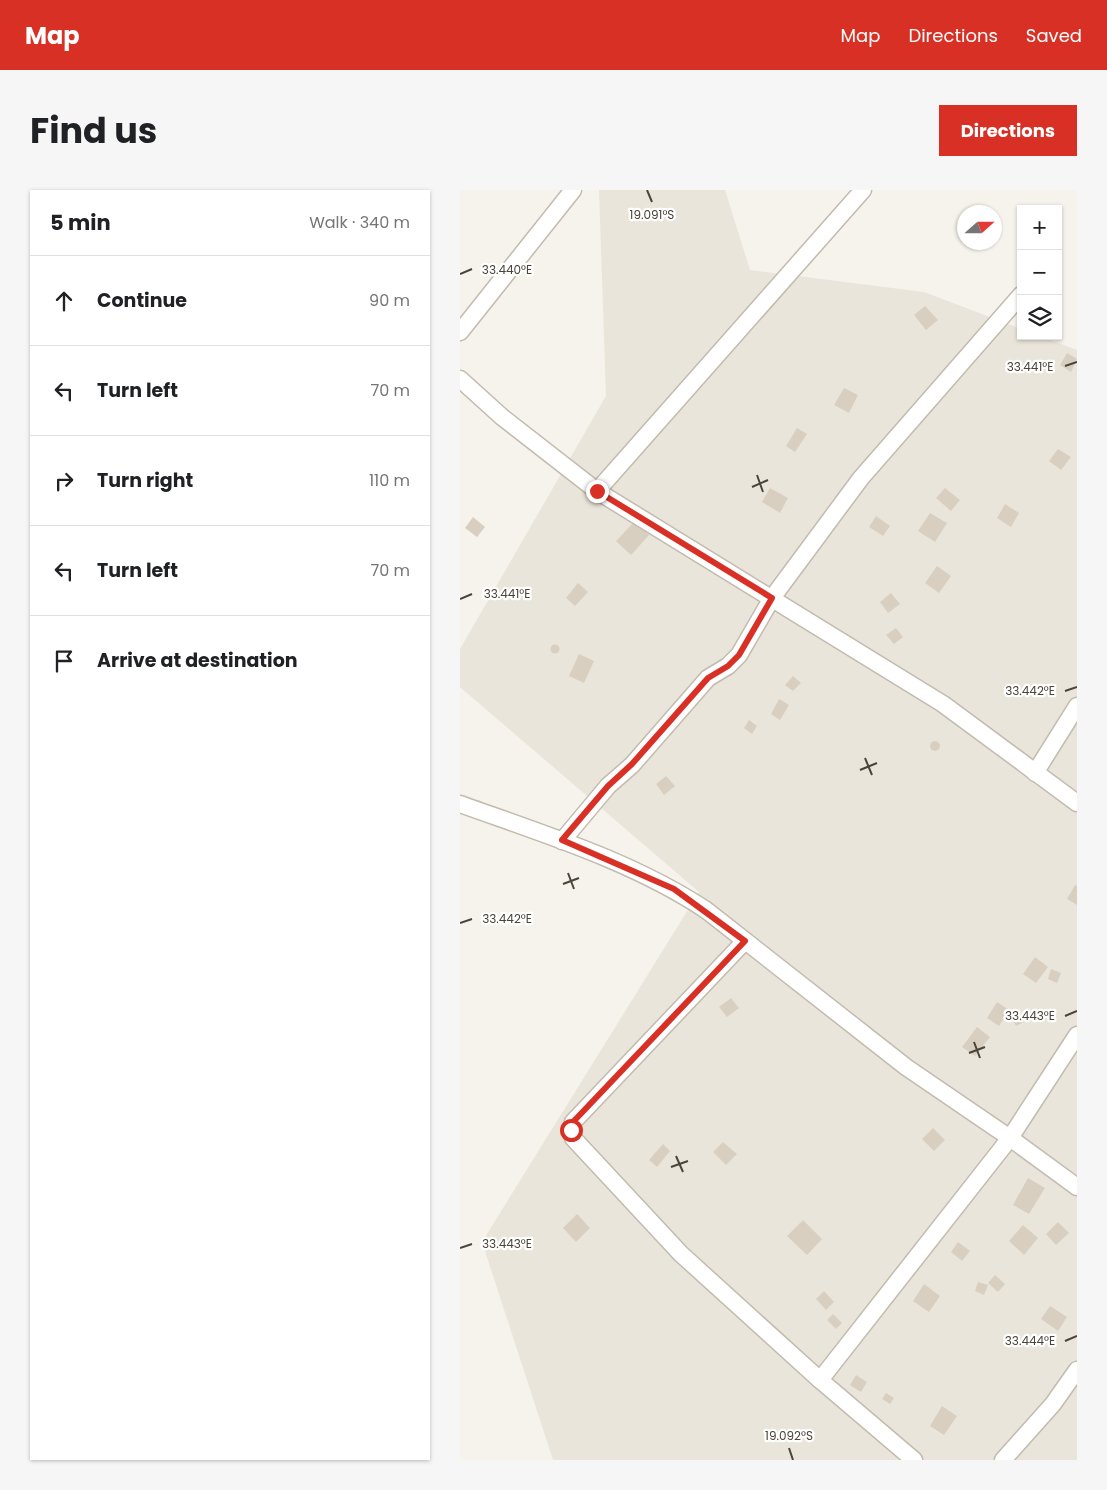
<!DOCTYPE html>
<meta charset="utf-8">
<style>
body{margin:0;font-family:Poppins,sans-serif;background:#f6f6f6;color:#202124}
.controls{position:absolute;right:15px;top:15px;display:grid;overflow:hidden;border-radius:0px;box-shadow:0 1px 4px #0004}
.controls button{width:45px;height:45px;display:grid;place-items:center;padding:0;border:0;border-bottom:1px solid #e0e0e0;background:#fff;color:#202124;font:25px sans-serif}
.compass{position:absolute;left:497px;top:15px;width:45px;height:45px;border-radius:50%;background:#fff;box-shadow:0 1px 4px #0004;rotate:69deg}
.stop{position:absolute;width:15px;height:15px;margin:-11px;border:4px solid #d93025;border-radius:50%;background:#fff}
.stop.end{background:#d93025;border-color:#fff;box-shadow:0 1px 5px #0008}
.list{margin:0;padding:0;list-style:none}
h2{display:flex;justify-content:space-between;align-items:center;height:65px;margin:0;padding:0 20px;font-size:21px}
h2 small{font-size:16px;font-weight:400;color:#757577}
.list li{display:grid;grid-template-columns:32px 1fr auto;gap:15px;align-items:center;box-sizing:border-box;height:90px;padding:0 20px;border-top:1px solid #e0e0e0}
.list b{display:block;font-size:19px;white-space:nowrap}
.list em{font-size:16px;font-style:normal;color:#757577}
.icon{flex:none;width:28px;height:28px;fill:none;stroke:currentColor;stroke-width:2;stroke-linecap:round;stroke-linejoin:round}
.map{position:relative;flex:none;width:617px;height:1270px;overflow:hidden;border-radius:0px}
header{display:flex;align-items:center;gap:30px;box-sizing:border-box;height:70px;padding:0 25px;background:#d93025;color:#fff}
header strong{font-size:24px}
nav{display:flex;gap:28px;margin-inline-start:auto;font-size:18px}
.intro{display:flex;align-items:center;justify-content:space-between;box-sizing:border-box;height:120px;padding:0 30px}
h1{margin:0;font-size:35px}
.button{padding:12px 22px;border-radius:0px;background:#d93025;color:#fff;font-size:18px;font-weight:700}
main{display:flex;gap:30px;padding:0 30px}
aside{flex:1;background:#fff;border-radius:0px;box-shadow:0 1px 4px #0004}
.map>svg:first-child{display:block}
.residential{fill:#eae5da}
.building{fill:#d8cfc1}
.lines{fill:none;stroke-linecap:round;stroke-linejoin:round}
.street-casing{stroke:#c2bbae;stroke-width:19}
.street{stroke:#fff;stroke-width:16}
.route{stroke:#d93025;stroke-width:6}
.ticks{fill:none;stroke:#4b4439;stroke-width:2}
.ticks-label{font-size:12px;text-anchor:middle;fill:#4b4439;stroke:#fff;stroke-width:4.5;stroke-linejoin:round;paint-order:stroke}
</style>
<header>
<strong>Map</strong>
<nav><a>Map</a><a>Directions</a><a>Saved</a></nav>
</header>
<div class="intro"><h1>Find us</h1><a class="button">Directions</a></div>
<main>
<aside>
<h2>5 min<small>Walk · 340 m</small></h2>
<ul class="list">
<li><svg class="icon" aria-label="ahead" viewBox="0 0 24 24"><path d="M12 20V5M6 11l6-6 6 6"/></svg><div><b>Continue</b></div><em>90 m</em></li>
<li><svg class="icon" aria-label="left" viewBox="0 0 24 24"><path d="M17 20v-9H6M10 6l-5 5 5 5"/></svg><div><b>Turn left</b></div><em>70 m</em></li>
<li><svg class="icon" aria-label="right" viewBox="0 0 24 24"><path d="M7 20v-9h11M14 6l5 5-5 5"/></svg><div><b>Turn right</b></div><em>110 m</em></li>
<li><svg class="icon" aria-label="left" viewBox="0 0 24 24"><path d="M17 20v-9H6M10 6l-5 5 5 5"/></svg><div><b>Turn left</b></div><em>70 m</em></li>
<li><svg class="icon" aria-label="arrive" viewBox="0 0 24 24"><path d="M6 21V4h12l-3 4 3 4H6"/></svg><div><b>Arrive at destination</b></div></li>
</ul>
</aside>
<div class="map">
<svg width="617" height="1270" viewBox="0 0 617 1270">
<rect width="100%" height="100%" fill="#f6f3ec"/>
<polygon class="residential" points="139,0 265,0 290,80 464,102 561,139 561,146 580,146 617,160 617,1270 93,1270 22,1052 239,702 0,497 0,459 146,206"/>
<g class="building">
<polygon points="465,116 478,130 466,140 454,125"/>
<polygon points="607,163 617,169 611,182 600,175"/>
<polygon points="384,198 398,205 389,223 374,215"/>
<polygon points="337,238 347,244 335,262 326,256"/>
<polygon points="598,259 611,267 601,280 589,271"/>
<polygon points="310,298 328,308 320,323 302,312"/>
<polygon points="485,298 500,310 491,321 476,308"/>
<polygon points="545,314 559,323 551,337 537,328"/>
<polygon points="470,323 487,333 475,352 458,341"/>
<polygon points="416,326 430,336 423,346 409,337"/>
<polygon points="13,327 25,337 17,347 5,338"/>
<polygon points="174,332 189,345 171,365 156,351"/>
<polygon points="477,376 491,386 479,403 465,393"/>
<polygon points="118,393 128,402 115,416 106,408"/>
<polygon points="431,403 440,414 428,423 420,412"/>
<polygon points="436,438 443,447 434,454 426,445"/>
<circle cx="95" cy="459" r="4.5"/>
<polygon points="119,464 134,471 124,493 109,486"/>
<polygon points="333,486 341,493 333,501 325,495"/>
<polygon points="319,509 329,515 320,530 311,524"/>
<polygon points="289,530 297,536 292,544 284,538"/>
<circle cx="475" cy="556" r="5"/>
<polygon points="206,586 215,596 204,605 196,594"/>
<polygon points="615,695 617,696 617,715 607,709"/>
<polygon points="575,767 588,777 576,793 563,784"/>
<polygon points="591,779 601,783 597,793 588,789"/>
<polygon points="271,808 279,818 267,827 259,817"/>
<polygon points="537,812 549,820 539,836 527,828"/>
<polygon points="558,825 562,833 556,836 552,828"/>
<polygon points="517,837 530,847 515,866 502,857"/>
<polygon points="473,938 485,950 474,961 462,949"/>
<polygon points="263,952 277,964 266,975 253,962"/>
<polygon points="203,954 210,961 197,977 189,970"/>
<polygon points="568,988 585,998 569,1024 553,1015"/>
<polygon points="117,1024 130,1038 116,1052 103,1038"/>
<polygon points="343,1030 362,1049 347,1065 327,1046"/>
<polygon points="598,1032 609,1043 596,1055 586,1044"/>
<polygon points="563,1035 578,1048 564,1065 549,1051"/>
<polygon points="498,1052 510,1061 502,1071 491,1062"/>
<polygon points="535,1085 545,1094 538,1102 528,1093"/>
<polygon points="518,1092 528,1095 524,1105 515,1101"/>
<polygon points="464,1094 480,1106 469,1122 453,1111"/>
<polygon points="364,1101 374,1112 366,1120 356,1109"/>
<polygon points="590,1116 607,1127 598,1141 581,1129"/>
<polygon points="373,1124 382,1133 376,1139 367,1130"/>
<polygon points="396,1185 407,1192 401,1202 390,1195"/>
<polygon points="426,1203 434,1208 430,1214 422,1209"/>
<polygon points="482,1216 497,1226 484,1245 470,1236"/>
</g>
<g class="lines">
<defs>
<g id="street">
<polyline points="0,142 113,0"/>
<polyline points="0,189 42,227 137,301 483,514 617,613"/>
<polyline points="137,301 403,0"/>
<polyline points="575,583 617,516"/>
<path d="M0,614C83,644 172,671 246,720L446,877L550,948L617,997"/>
<polyline points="102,651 148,596 172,575 248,488 268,476 279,465 312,408 401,288 561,105"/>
<polyline points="285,751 113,932 111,941 113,948 221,1064 360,1190 454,1270"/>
<polyline points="360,1190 550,948 617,845"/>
<polyline points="543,1270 593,1214 617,1180"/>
</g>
</defs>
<use href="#street" class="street-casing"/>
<use href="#street" class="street"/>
</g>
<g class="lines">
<polyline class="route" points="111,940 113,932 285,751 214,699 102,650 148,596 172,574 248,488 268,476 279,465 312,408 137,301"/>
</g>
<path class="ticks" d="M187,0L192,12M0,84L12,79M605,176L617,172M297,285L303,302M292,297L308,290M0,409L12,404M605,501L617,497M405,568L412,585M400,580L417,573M108,683L114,699M103,694L119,688M0,733L12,729M605,826L617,821M514,852L520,868M509,863L525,857M216,966L223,982M211,977L228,971M0,1058L12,1054M605,1151L617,1146M329,1258L333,1270"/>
<g class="ticks-label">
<text x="192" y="29">19.091°S</text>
<text x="47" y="84">33.440°E</text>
<text x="570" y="181">33.441°E</text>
<text x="47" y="408">33.441°E</text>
<text x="570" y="505">33.442°E</text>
<text x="47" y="733">33.442°E</text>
<text x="570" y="830">33.443°E</text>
<text x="47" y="1058">33.443°E</text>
<text x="570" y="1155">33.444°E</text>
<text x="329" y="1250">19.092°S</text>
</g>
</svg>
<div class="controls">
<button>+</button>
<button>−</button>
<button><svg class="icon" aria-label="layers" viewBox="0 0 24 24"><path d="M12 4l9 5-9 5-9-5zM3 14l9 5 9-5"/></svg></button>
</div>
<svg class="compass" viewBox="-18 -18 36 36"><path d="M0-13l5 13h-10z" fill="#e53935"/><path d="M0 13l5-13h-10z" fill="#757577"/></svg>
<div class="stop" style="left:111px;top:940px"></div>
<div class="stop end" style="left:137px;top:301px"></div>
</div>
</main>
